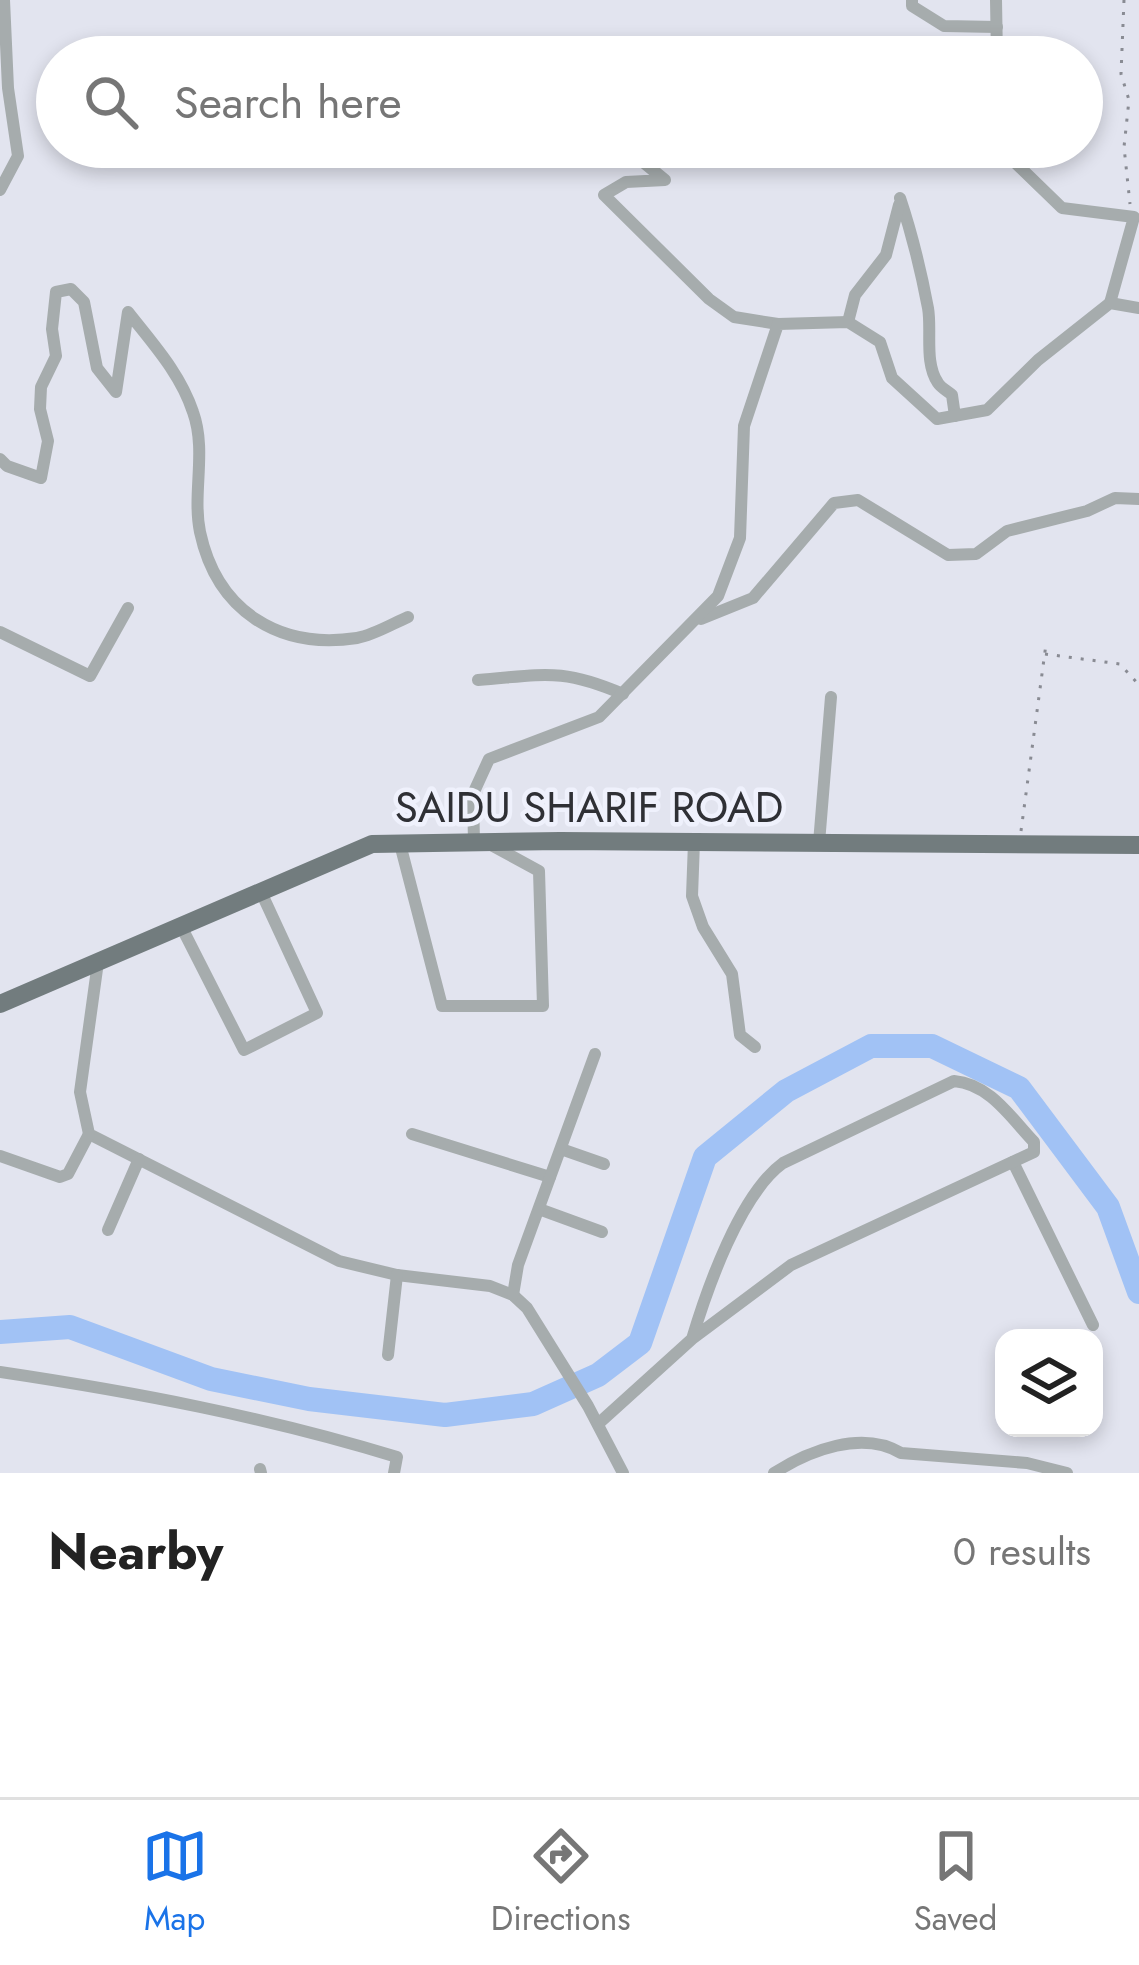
<!DOCTYPE html>
<style>
body{margin:0;font-family:Jost,sans-serif;background:#f6f6f6;color:#222}
.controls{position:absolute;right:36px;bottom:36px;display:grid;overflow:hidden;border-radius:24px;box-shadow:0 6px 18px #0003}
.controls button{width:108px;height:108px;display:grid;place-items:center;padding:0;border:0;border-bottom:3px solid #e0e0e0;background:#fff;color:#222;font:60px sans-serif}
.list{margin:0;padding:0;list-style:none}
h2{display:flex;justify-content:space-between;align-items:center;height:156px;margin:0;padding:0 48px;font-size:51px}
h2 small{font-size:39px;font-weight:400;color:#767676}
.icon{flex:none;width:66px;height:66px;fill:none;stroke:currentColor;stroke-width:2;stroke-linecap:round;stroke-linejoin:round}
.map{position:relative;flex:none;width:1139px;height:1473px;overflow:hidden}
.search{position:absolute;background:#fff;box-shadow:0 6px 18px #0003;left:36px;right:36px;top:36px;height:132px;display:flex;align-items:center;gap:30px;box-sizing:border-box;padding:0 42px;border-radius:66px;color:#767676;font-size:45px}
.sheet{height:324px;background:#fff}
nav{display:flex;justify-content:space-around;align-items:center;box-sizing:border-box;height:168px;border-top:3px solid #e0e0e0;background:#fff;font-size:33px;color:#767676}
nav a{display:grid;justify-items:center;gap:6px}
nav .on{color:#1a73e8}
.map>svg:first-child{display:block}
.lines{fill:none;stroke-linecap:round;stroke-linejoin:round}
.river{stroke:#a1c2f5;stroke-width:24}
.path{stroke:#898b93;stroke-width:3;stroke-dasharray:3 9;stroke-linecap:butt}
.minor{stroke:#a6acad;stroke-width:12}
.primary{stroke:#727c7e;stroke-width:18}
.labels{text-anchor:middle;dominant-baseline:central;stroke-width:9;stroke-linejoin:round;paint-order:stroke}
.street-label{font-size:42px;fill:#2f3035;stroke:#eff1fc}
</style>
<div class="map">
<svg width="1139" height="1473" viewBox="0 0 1139 1473">
<rect width="100%" height="100%" fill="#e2e4ef"/>
<g class="lines">
<polyline class="river" points="0,1332 70,1327 211,1379 309,1399 445,1415 533,1404 598,1375 640,1343 705,1157 786,1091 871,1046 932,1046 1019,1088 1108,1207 1139,1292"/>
<g class="path">
<polyline points="1124,0 1121,74 1129,100 1124,147 1130,204"/>
<polyline points="1045,654 1120,664 1139,685"/>
<polyline points="1021,831 1046,644"/>
</g>
<g class="minor">
<polyline points="912,0 912,6 944,26 997,27"/>
<polyline points="996,0 997,57"/>
<polyline points="667,147 637,157 665,180 626,182 604,195 709,299 734,317 778,324"/>
<polyline points="999,147 1062,208 1134,217 1110,303"/>
<polyline points="0,190 18,156 8,88 4,0"/>
<path d="M900,198C912,234 921,271 928,308C932,330 924,363 938,383C941,388 948,391 952,395L955,416"/>
<polyline points="848,322 855,295 886,255 899,205"/>
<path d="M0,459L7,466L41,478L48,441L40,409L41,387L56,356L52,329L56,292L71,289L84,302L97,368L116,392L128,312C153,344 180,373 193,412C207,451 192,493 200,532C217,611 279,650 357,638C374,635 392,624 408,617"/>
<polyline points="701,619 753,598 834,503 858,500 948,555 976,554 1007,531 1087,511 1115,498 1139,499"/>
<polyline points="0,632 90,676 128,608"/>
<path d="M478,680C543,675 560,667 623,694"/>
<polyline points="474,842 473,794 489,759 599,717 718,596 740,538 744,426 778,324 848,322 880,342 892,378 937,419 987,410 1038,360 1110,303 1139,308"/>
<polyline points="694,842 692,896 703,927 732,974 740,1035 755,1047"/>
<polyline points="819,843 831,697"/>
<polyline points="400,844 442,1006 543,1006 539,871 493,846"/>
<polyline points="181,926 244,1050 317,1013 261,892"/>
<polyline points="98,962 80,1092 89,1134 339,1261 397,1275 490,1286 513,1295 527,1308 588,1406 623,1473"/>
<polyline points="412,1134 550,1177"/>
<polyline points="561,1149 604,1164"/>
<polyline points="0,1156 60,1177 68,1174 89,1134"/>
<polyline points="1013,1162 1093,1325"/>
<polyline points="539,1209 602,1232"/>
<polyline points="108,1230 139,1159"/>
<polyline points="513,1295 518,1265 595,1054"/>
<polyline points="388,1355 397,1275"/>
<path d="M0,1372C134,1392 267,1417 397,1457L394,1473"/>
<path d="M598,1424L692,1339L791,1265L1034,1152V1142C1011,1118 990,1084 954,1081L783,1163C740,1194 707,1289 692,1339"/>
<polyline points="260,1469 261,1473"/>
<path d="M774,1473C810,1450 862,1430 901,1453L1027,1463L1067,1473"/>
</g>
<polyline class="primary" points="0,1004 372,844 560,841 1139,845"/>
</g>
<g class="labels">
<g class="street-label">
<text x="589" y="807">SAIDU SHARIF ROAD</text>
</g>
</g>
</svg>
<div class="controls">
<button><svg class="icon" aria-label="layers" viewBox="0 0 24 24"><path d="M12 4l9 5-9 5-9-5zM3 14l9 5 9-5"/></svg></button>
</div>
<div class="search"><svg class="icon" aria-label="search" viewBox="0 0 24 24"><circle cx="10" cy="10" r="6"/><path d="M15 15l6 6"/></svg>Search here</div>
</div>
<section class="sheet">
<h2>Nearby<small>0 results</small></h2>
<ul class="list">
</ul>
</section>
<nav>
<a class="on"><svg class="icon" aria-label="map" viewBox="0 0 24 24"><path d="M3 6l6-2 6 2 6-2v14l-6 2-6-2-6 2zM9 4v14M15 6v14"/></svg>Map</a>
<a><svg class="icon" aria-label="directions" viewBox="0 0 24 24"><path d="M12 3l9 9-9 9-9-9zM9 14v-3h6M13 9l2 2-2 2"/></svg>Directions</a>
<a><svg class="icon" aria-label="saved" viewBox="0 0 24 24"><path d="M7 4h10v16l-5-4-5 4z"/></svg>Saved</a>
</nav>
